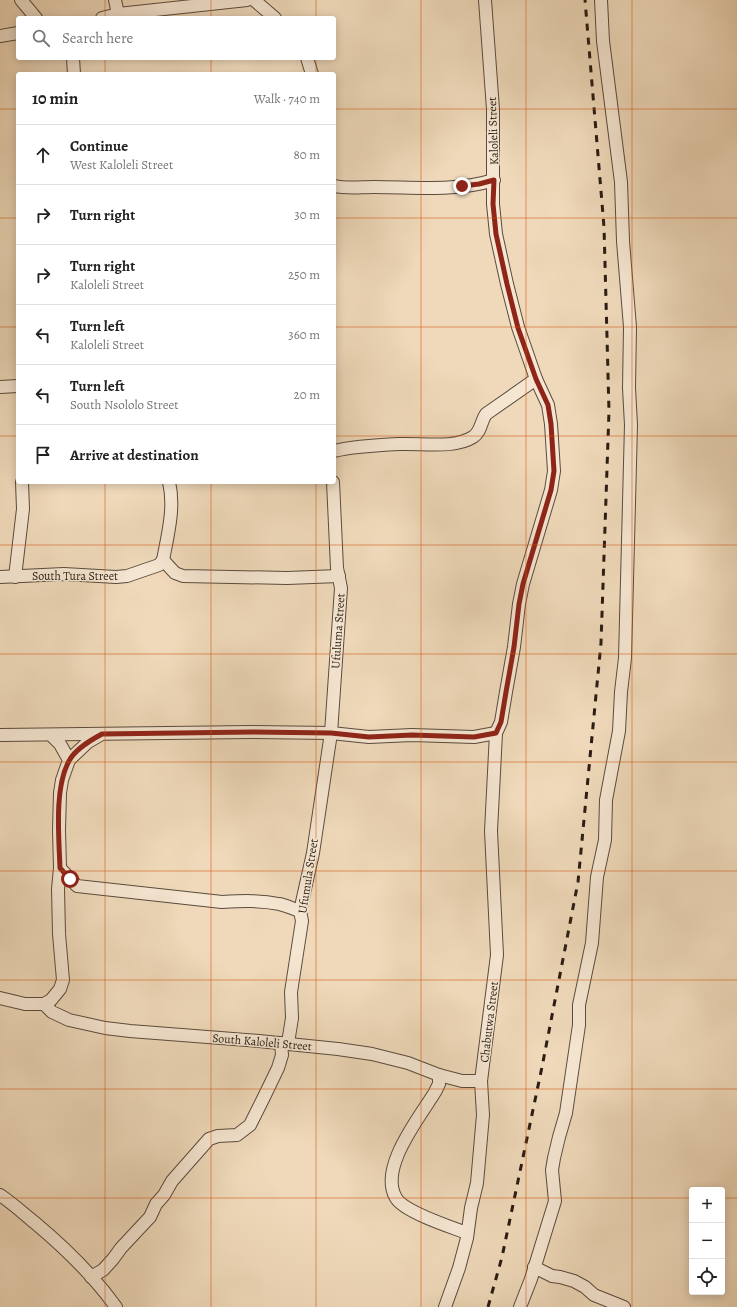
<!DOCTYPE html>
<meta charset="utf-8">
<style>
body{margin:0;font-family:Alegreya,serif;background:#f6f6f6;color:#222}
.controls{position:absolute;right:12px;bottom:12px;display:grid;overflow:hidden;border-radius:4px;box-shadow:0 2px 10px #0003}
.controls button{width:36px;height:36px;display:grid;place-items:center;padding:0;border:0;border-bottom:1px solid #e0e0e0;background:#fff;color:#222;font:20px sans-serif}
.stop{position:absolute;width:12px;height:12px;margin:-9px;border:3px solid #8f2418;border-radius:50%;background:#fff}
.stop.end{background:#8f2418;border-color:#fff;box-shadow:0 1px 4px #0008}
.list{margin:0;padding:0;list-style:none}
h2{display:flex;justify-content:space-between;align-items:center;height:52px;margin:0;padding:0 16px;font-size:17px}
h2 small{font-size:13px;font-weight:400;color:#767676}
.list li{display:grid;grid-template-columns:26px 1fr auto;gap:12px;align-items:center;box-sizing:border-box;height:60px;padding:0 16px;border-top:1px solid #e0e0e0}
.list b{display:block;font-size:15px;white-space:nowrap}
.list p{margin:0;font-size:13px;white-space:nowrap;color:#767676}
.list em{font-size:13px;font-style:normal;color:#767676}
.icon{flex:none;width:22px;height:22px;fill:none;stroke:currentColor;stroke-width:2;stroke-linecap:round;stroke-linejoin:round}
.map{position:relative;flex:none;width:737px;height:1307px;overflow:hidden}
.search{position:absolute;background:#fff;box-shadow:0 2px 10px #0003;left:16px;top:16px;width:320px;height:44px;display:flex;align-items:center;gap:10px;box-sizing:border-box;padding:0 14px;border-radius:4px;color:#767676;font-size:15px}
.panel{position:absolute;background:#fff;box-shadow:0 2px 10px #0003;left:16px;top:72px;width:320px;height:412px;border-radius:4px}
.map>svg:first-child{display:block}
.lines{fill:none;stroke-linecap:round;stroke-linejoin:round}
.minor-casing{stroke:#5a4b3d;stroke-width:14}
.minor{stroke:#f5e6d2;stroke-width:12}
.rail{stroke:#291c13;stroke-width:3;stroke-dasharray:7 7;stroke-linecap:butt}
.route{stroke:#8f2418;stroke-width:5}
.grid{fill:none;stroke:#d5530d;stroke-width:1;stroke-opacity:0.55}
.labels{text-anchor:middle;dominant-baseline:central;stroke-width:3;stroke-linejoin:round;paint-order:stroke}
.street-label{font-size:12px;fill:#291c13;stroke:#f5e6d2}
</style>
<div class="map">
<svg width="737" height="1307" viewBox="0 0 737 1307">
<rect width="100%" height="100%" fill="#efd9ba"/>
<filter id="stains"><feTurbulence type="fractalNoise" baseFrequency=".005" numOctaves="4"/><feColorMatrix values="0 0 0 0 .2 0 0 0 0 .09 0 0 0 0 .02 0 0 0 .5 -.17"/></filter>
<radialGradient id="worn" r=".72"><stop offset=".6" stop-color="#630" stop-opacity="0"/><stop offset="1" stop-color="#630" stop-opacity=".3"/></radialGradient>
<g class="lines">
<defs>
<g id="minor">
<polyline points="21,0 36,18"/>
<polyline points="115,0 118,14"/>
<polyline points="254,0 275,18"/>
<polyline points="102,18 118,14 247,0"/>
<polyline points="0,36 18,33"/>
<polyline points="73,58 74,74"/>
<polyline points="307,58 312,74"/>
<path d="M334,186C348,189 360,187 374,187C414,187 455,192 494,180"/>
<polyline points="0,387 18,386"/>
<path d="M334,451C355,446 379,445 401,444C422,443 454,449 473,437C481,432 481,421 486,414L536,379"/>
<polyline points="163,560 175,573 183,576 287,578 339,576"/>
<path d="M0,577L64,574L116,577L127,576L159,565L163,560C168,534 175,507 169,482"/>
<polyline points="15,577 23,509 22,482"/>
<polyline points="0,735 251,732 331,733 369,737 412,735 474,737 496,733"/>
<polyline points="69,760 88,742 100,735"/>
<path d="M60,868L77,886L222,902C241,901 260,900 279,904C286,905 293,909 300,911"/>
<polyline points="0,998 25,1004 44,1004 51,1000 60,989 63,980 59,934 58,889 60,868 59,830 60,793 62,780 69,760 60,744 51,735"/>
<polyline points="44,1004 52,1012 69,1020 105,1028 130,1031 259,1041 338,1049 372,1054 408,1063 439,1075 462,1081 481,1081"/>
<polyline points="288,1043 292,1018 291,992 302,921 300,911 313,853 331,733 341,588 337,568 333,482"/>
<path d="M439,1075V1084L435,1092C420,1117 378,1168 396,1198C404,1212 451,1227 467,1233"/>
<path d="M0,1195C12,1203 23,1213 34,1222C64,1247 93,1275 116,1307"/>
<polyline points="534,1267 552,1276 560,1277 574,1281 585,1287 594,1295 624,1307"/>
<polyline points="91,1277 103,1270 113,1259 121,1248 150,1217 156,1204 164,1195 172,1181 209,1139 218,1136 237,1135 250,1125 264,1097 278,1068 282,1055 281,1043"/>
<polyline points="445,1307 459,1268 467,1238 471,1208 477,1183 483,1115 481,1081 497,955 491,831 496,733 501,722 506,692 514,647 519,604 523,584 551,490 554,471 551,424 548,405 536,379 518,327 507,284 496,234 493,204 493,109 485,0"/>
<polyline points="520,1307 531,1279 555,1201 552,1170 554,1158 559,1137 566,1113 579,1025 579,1005 592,943 597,877 605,840 606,800 619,731 621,692 625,658 631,425 629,388 630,327 623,241 621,182 603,41 601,0"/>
</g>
</defs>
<use href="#minor" class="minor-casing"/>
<use href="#minor" class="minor"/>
<polyline class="rail" points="488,1307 502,1257 542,1067 578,882 601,643 609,411 604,227 585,0"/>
</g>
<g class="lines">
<path class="route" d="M70,879L60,868C59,838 54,788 69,761C75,749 91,740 102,734L252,732L331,733L369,737L412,735L474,737L496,733L501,722L506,692L514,647L519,604L523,584L551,490L554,471L551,424L548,405L536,379L518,328L507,284L496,234L493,204L494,180L479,184L462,186"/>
</g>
<path class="grid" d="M105,0V18M211,0V18M316,0V18M421,0V1307M526,0V1307M632,0V1307M105,58V74M211,58V74M316,58V74M0,109H18M334,109H737M0,218H18M334,218H737M0,327H18M334,327H737M0,436H18M334,436H737M105,482V1307M211,482V1307M316,482V1307M0,545H737M0,654H737M0,762H737M0,871H737M0,980H737M0,1089H737M0,1198H692M722,1198H737"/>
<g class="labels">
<g class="street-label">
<text transform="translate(493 131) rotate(-92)">Kaloleli Street</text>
<text x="75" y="576">South Tura Street</text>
<text transform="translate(338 631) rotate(-86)">Ufuluma Street</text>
<text transform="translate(308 876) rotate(-81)">Ufumula Street</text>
<text transform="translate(489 1022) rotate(-83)">Chabutwa Street</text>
<text transform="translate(262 1042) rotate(5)">South Kaloleli Street</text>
</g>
</g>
<rect width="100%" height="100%" filter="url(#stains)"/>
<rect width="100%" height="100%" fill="url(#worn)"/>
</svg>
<div class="controls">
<button>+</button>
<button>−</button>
<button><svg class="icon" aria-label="locate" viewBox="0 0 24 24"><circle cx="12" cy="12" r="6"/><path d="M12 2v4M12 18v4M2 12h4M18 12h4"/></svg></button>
</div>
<div class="stop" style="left:70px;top:879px"></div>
<div class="stop end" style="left:462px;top:186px"></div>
<div class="search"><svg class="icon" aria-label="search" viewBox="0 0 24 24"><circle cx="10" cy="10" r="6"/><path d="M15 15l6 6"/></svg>Search here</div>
<section class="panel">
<h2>10 min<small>Walk · 740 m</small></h2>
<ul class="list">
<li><svg class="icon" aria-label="ahead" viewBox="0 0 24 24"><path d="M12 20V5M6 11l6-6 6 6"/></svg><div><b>Continue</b><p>West Kaloleli Street</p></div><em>80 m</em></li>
<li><svg class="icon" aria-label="right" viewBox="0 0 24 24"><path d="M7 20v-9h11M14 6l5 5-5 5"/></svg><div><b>Turn right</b></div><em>30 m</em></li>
<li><svg class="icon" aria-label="right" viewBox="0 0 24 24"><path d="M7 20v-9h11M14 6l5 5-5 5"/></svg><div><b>Turn right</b><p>Kaloleli Street</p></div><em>250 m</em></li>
<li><svg class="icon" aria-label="left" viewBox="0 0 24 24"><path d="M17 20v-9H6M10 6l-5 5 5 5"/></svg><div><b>Turn left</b><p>Kaloleli Street</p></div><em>360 m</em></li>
<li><svg class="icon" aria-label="left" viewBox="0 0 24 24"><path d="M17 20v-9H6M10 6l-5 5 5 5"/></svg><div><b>Turn left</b><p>South Nsololo Street</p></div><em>20 m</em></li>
<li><svg class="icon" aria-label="arrive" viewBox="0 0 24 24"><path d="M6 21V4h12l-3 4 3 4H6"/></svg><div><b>Arrive at destination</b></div></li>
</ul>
</section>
</div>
